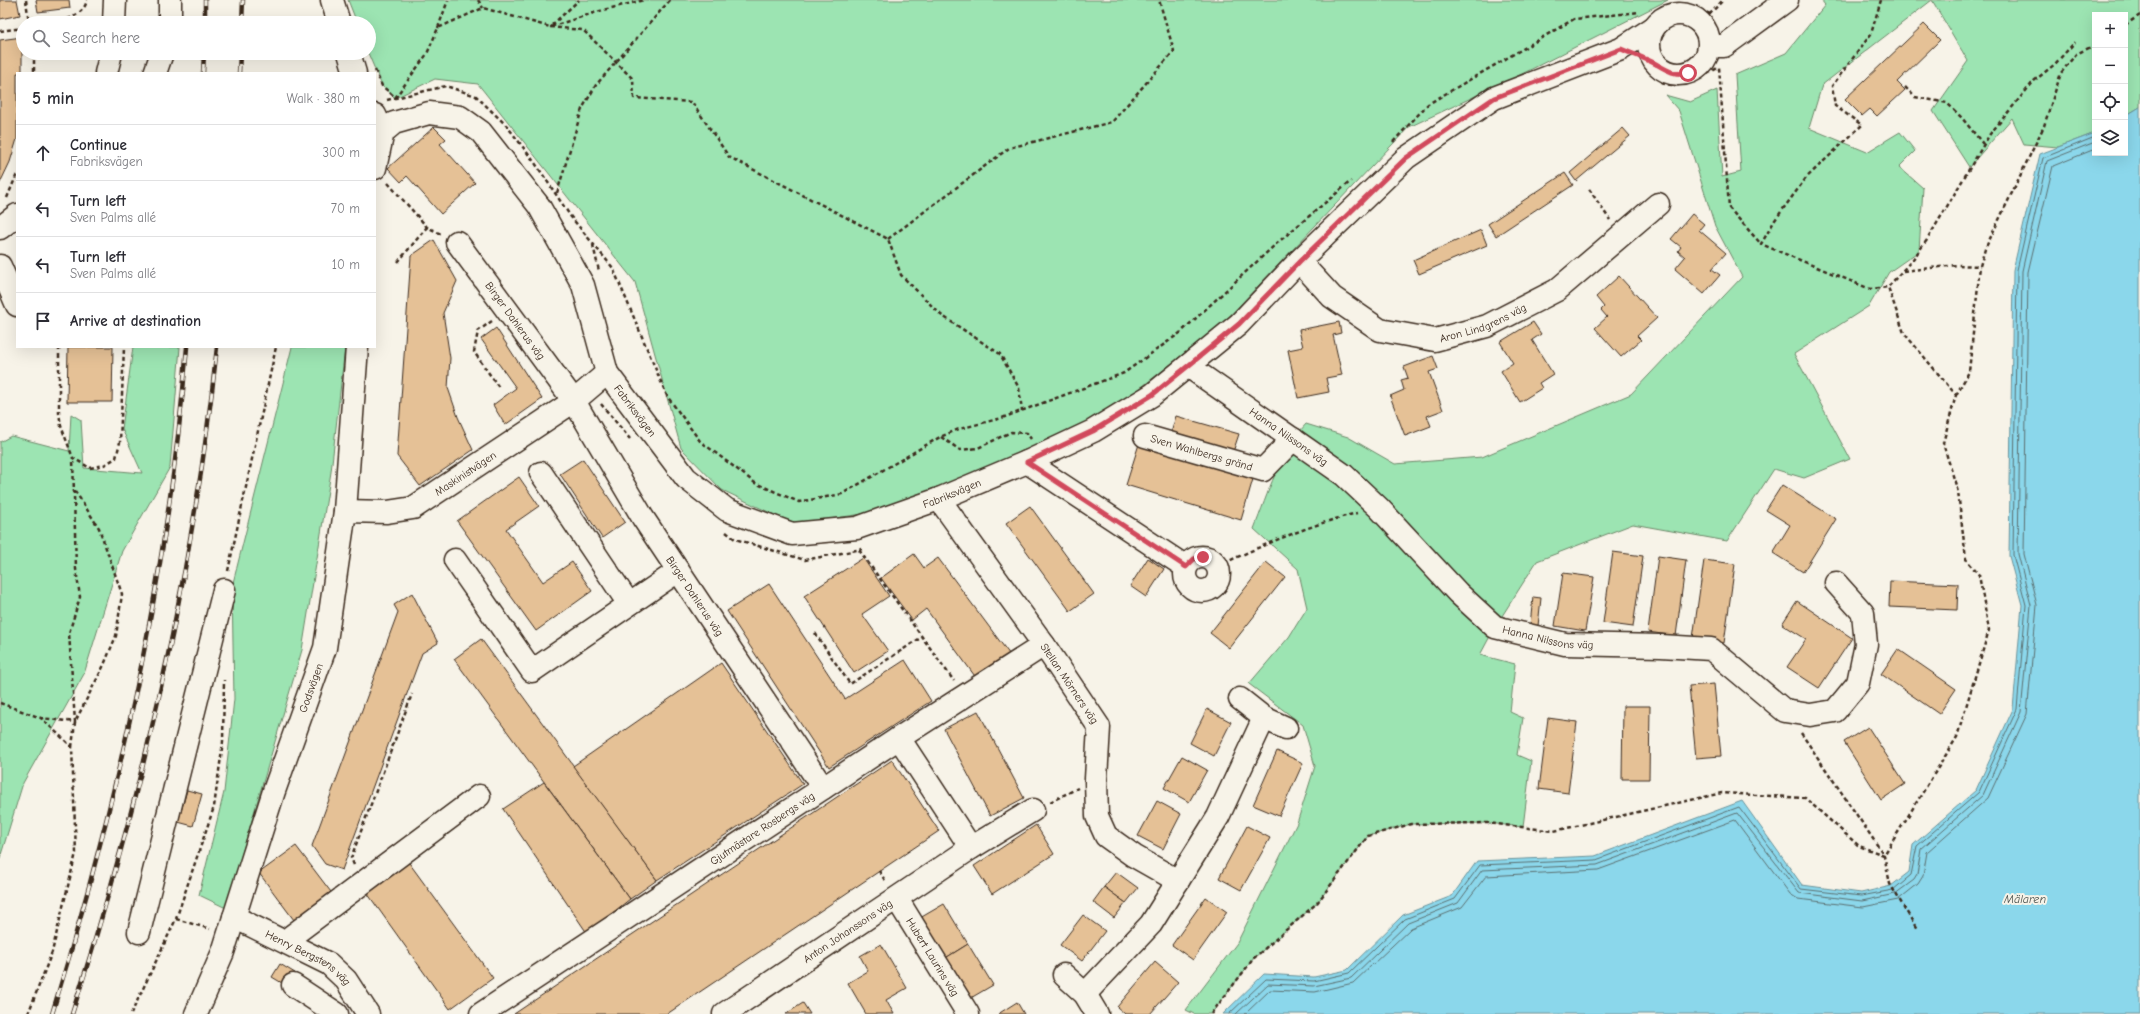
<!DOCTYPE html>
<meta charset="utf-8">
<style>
body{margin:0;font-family:"Comic Neue",sans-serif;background:#f2f2f3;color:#2b2b33}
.controls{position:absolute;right:12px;top:12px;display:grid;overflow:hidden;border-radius:0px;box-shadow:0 4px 16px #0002}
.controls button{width:36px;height:36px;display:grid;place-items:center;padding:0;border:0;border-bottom:1px solid #e1e1e2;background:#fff;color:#2b2b33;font:20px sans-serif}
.stop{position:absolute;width:12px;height:12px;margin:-9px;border:3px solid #d1495b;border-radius:50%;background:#fff}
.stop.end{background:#d1495b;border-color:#fff;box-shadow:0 1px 4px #0008}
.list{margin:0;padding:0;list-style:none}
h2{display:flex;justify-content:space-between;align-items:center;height:52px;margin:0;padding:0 16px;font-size:17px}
h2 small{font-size:13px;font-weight:400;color:#7c7c81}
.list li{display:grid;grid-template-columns:26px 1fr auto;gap:12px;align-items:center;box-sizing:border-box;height:56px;padding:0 16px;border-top:1px solid #e1e1e2}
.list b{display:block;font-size:15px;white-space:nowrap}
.list p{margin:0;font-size:13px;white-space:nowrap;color:#7c7c81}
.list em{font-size:13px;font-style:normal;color:#7c7c81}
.icon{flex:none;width:22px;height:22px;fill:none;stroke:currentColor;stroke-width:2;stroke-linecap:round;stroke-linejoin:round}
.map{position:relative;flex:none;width:2140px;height:1014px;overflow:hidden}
.search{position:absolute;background:#fff;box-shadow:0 4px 16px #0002;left:16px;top:16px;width:360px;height:44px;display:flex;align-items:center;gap:10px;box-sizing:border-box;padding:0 14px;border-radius:22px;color:#7c7c81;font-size:15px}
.panel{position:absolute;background:#fff;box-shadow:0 4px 16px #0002;left:16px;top:72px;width:360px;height:276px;border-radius:0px}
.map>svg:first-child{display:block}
.green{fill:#9ce4b2;stroke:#6c8768}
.water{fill:#8bd7eb;stroke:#6b9299}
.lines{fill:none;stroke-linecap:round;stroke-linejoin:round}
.shore{stroke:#5b6f70;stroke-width:1}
.building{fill:#e5c196;stroke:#3b2a1e}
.minor-casing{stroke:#3b2a1e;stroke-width:25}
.path{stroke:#3b2a1e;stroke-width:2.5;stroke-dasharray:4 3;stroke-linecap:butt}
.minor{stroke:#f7f3e8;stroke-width:22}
.rail-casing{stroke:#3b2a1e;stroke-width:4.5}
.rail{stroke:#f7f3e8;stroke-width:3;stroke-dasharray:9;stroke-linecap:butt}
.route{stroke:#d1495b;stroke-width:5}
.labels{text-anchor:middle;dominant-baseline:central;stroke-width:4;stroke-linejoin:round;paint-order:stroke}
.street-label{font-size:11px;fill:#3b2a1e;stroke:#f7f3e8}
.water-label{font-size:12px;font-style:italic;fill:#4f5551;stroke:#f7f3e8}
</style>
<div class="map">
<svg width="2140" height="1014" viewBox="0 0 2140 1014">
<rect width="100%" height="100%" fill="#f7f3e8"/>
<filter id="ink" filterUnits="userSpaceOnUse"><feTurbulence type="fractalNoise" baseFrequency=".025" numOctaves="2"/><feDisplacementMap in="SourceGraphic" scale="8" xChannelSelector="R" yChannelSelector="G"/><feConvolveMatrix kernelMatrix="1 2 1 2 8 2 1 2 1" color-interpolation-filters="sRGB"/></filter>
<g filter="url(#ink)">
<g class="green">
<polygon points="348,0 1668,0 1514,78 1409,127 1222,324 1088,429 870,513 794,524 722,490 681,448 635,282 478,84 435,79 395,98 382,86 368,53 369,23 357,23"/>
<path d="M1821,0H2140V107L2125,116V15H2095V133L2058,147L2024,144L2012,118L1969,167L1933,111L1968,61L1932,0L1822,85L1809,128L1867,152L1900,132L1915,151L1899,167L1923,188L1919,251L1889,272L1869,306L1794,354L1850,459L1804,478L1774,469L1727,541L1633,524L1537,561L1495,627L1480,655L1515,664L1510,712L1523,718L1517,755L1531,761L1523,827L1488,823L1411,824L1368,836L1317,903L1254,958L1211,1014H1194L1186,1010L1237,943L1297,823L1315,766L1303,725L1249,684L1289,637L1307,608L1298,569L1254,529C1268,493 1280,452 1306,424L1348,437L1395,464L1482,457L1631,394L1742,277L1715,226L1679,111L1665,95L1690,102L1717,90L1722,177L1741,172L1735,75L1786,53L1825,5Z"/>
<polygon points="133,347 180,347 170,467 122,551 84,674 23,783 0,858 0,442 11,436 69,451 71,414 81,420 84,468 142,473 122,429"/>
<polygon points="292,347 345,347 331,472 302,650 226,908 199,895 224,792 234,699 232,587"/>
</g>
<polygon class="water" points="2140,107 2140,1014 1223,1014 1264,974 1314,977 1347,970 1403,915 1452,896 1477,861 1595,856 1742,801 1802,885 1861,893 1891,886 1909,872 1913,845 1976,790 2013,709 2022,605 2009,556 2013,270 2040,154 2095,133 2095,153 2125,153 2125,116"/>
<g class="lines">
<g class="shore">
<polyline points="1229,1014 1266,979 1314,981 1349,973 1405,919 1455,899 1480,865 1596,860 1739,807 1801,889 1861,896 1893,890 1911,875 1917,846 1979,792 2017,709 2026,605 2013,555 2017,270 2043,158 2095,137"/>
<polyline points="1236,1014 1268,984 1314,986 1351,978 1408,923 1458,903 1482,870 1597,865 1737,813 1799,893 1862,901 1895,894 1914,880 1917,875 1921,849 1983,795 2021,712 2031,605 2018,554 2022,271 2047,161 2095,142"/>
<polyline points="1245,1014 1270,990 1315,992 1353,983 1411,928 1462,907 1486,876 1598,870 1735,820 1790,894 1798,899 1863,907 1898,900 1918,884 1923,876 1927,852 1988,798 2027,714 2037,605 2024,554 2028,272 2053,166 2095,149"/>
</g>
</g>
<g class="building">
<polygon points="0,0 17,0 20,15 0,19"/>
<polygon points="36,0 69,0 70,8 38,12"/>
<polygon points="1924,24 1940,40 1897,82 1905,90 1877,116 1870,109 1862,116 1845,99"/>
<polygon points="22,37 22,73 17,73 17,139 10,162 0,183 0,40"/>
<polygon points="434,127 446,139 440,144 475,183 441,214 407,176 401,182 388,168"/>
<polygon points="1623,128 1630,136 1576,181 1570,173"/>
<polygon points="1565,173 1573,185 1496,236 1488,224"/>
<polygon points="1692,214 1704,224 1699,230 1726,253 1712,269 1720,275 1704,294 1675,269 1685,257 1678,251 1681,247 1671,239"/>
<polygon points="1481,230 1487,245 1419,274 1413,260"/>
<polygon points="434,240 457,281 443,313 450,358 448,388 458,417 473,450 420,486 397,456 411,256"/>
<polygon points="1619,276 1657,318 1637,336 1641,340 1621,357 1595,328 1607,317 1601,310 1604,307 1596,297"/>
<polygon points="1339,322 1341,333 1333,335 1342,375 1326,378 1329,392 1298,398 1288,350 1303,347 1299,330"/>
<polygon points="1533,322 1541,334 1532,340 1553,374 1539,383 1542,388 1520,402 1501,371 1513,363 1500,342"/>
<polygon points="496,328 542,399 505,425 493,405 516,388 481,339"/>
<polygon points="68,347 113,347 112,402 67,402"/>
<polygon points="1433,356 1438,369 1429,372 1443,410 1427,416 1431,426 1405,436 1390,396 1404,390 1401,380 1408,378 1404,367"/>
<polygon points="1176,416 1239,434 1233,452 1171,433"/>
<polygon points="1139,444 1253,479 1241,520 1126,485"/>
<polygon points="583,459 625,522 602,538 560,474"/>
<polygon points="519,477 539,506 506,529 543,582 572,562 592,591 536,631 457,521"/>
<polygon points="1782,485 1836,519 1803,572 1773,553 1790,525 1766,510"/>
<polygon points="1030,506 1094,594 1070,611 1006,523"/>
<polygon points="1613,552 1643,556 1633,627 1603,623"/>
<polygon points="914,554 924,568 938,558 1010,655 977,679 926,609 912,620 881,578"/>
<polygon points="1658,556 1686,560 1676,636 1648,632"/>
<polygon points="863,558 889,596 862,614 888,651 854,673 804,596"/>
<polygon points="1148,558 1164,569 1146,597 1130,586"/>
<polygon points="1704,560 1735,564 1724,643 1693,638"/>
<polygon points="1266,562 1285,577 1229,648 1210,633"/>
<polygon points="1563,573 1594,577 1585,631 1555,626"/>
<polygon points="1890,581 1958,584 1957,610 1889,607"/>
<polygon points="769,584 845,699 905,660 931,701 829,767 727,611"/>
<polygon points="412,593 438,643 422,653 342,870 325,864 312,846 398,612 394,605"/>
<polygon points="1533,597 1541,598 1538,626 1530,625"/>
<polygon points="1797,601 1852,638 1819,688 1787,667 1806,639 1782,624"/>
<polygon points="481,639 657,880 630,899 454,659"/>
<polygon points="1898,649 1956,689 1939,714 1881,674"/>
<polygon points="721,663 803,784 657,880 573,766"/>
<polygon points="1714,684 1721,756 1696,758 1689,686"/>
<polygon points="1623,706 1650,706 1649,779 1622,779"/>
<polygon points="1207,709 1231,722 1214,756 1190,743"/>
<polygon points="978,711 1024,798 990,816 944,729"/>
<polygon points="1548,718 1577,722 1568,793 1539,789"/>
<polygon points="1868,727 1905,784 1881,800 1844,742"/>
<polygon points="1277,751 1303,763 1279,816 1253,805"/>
<polygon points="1182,756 1207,770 1189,802 1164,788"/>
<polygon points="892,760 939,831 667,1014 514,1014"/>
<polygon points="544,782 630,899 587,933 503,809"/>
<polygon points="187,790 202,794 193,826 178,822"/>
<polygon points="1157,801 1181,814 1163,849 1138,836"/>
<polygon points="1036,825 1054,854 992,894 974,866"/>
<polygon points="1247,826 1270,838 1241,890 1219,878"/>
<polygon points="296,846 334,896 297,924 259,873"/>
<polygon points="407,860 493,978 450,1009 365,890"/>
<polygon points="1116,872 1138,888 1126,903 1104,887"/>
<polygon points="1104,887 1126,903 1114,918 1093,902"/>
<polygon points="1206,897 1227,912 1193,960 1172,945"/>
<polygon points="944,904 968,944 944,959 920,918"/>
<polygon points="1083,915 1105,931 1082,961 1060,945"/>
<polygon points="881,944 907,988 886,1000 894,1014 866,1014 848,983 868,971 860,956"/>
<polygon points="968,944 993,985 969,999 944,959"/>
<polygon points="1155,962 1178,982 1150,1014 1125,1014 1117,1007"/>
<polygon points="280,964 295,973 287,986 272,977"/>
<polygon points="1017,1002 1024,1014 998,1014"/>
<polygon points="803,1003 810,1014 786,1014"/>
</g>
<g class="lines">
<defs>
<g id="minor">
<polyline points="170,0 170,23"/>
<polyline points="332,0 339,23"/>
<circle cx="1679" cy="44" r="30"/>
<polyline points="114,23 115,0"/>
<polyline points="1710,46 1724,46 1787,0"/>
<polyline points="349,53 355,73"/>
<polyline points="106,73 111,53"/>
<polyline points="155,73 162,53"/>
<polyline points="375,115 383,132"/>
<path id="s1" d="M375,139L394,123L429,113L460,117L481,132L539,206L583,285L607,373L686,478L727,510L792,534L857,528L939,499L1027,462L1093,431L1152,395L1239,324L1299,261L1406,158L1494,98L1621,49L1653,28"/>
<polyline points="375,168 383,132"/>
<polyline points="0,228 17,215"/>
<path id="s2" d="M1299,261L1332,297L1380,330L1435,340L1487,326L1557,290L1658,204"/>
<polyline points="0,266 17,305"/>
<path id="s3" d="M1188,366L1344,475L1379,508L1458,593L1495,627L1565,644L1661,646L1711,649L1785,711L1810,715L1835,711L1858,683L1866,644L1863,613L1836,583"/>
<path id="s4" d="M607,373L574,401L643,518L823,788"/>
<path id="s5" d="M1145,436L1263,470L1293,439"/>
<polyline points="1027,462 1186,567"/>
<polyline points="541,473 629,604"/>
<path id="s6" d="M939,499L1044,645L1099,727L1096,779L1097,816L1106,836L1134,856L1178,881"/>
<path id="s7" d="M345,511L387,512L413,508L574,401L457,242"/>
<circle cx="1202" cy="574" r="17"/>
<polyline points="455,560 532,671 678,571"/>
<polyline points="1240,699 1264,718 1286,728"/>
<polyline points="899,738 971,848"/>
<path id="s8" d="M897,899L968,1014"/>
<path id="s9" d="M234,917L329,964L346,980L368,1014"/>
<polyline points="139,932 224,590"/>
<polyline points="285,941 479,796"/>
<polyline points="1064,975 1085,994 1097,1014"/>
<polyline points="293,985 337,1014"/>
<polyline points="1085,994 1151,924 1218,817 1264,718"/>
<path id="s10" d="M196,1014L223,952L274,791L325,648L345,511L357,347"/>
<path id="s11" d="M481,1014L899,738L1044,645"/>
<path id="s12" d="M724,1014L971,848L1033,810"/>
</g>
</defs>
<use href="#minor" class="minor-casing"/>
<g class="path">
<polyline points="26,0 29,23"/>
<polyline points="478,0 483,8"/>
<polyline points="1881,0 1871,34 1832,86 1835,106 1862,125 1806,178 1775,220 1761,244 1870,289 1888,287 1913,259 1927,240 1990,134 2034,81 2055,64 2075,42"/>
<path d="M1659,9C1679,4 1691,5 1710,14L1715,27"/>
<path d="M54,23C67,20 84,15 87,0"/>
<polyline points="552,25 579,0"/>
<polyline points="2125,25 2140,15"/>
<polyline points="550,27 583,30 633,79 634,98 692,102 729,157 888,239 901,275 941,315 1000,354 1019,388 1022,411"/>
<polyline points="438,28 448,0"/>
<polyline points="1705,28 1710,14 1723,0"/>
<polyline points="0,31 23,28"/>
<polyline points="34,53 34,73"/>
<polyline points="375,70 382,86 395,97"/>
<path d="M1661,83C1684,90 1699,79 1719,67L1729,208L1761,244"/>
<polyline points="1905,87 1915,97 1947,103 1962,118 1983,144"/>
<polyline points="395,98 427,54 438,28 483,8 550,27 603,10 644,0"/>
<polyline points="387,100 446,86 476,96 507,126 535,163 571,217 613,268 667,396 700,441 755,483 799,502 842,494 940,437 959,429 1002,418 1124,373 1180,333 1276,244 1351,181"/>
<polyline points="1393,142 1428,104 1574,19 1640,12"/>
<polyline points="388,183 427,227 441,234"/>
<polyline points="1589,189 1610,220"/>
<polyline points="557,193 582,109 596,85 670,0"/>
<polyline points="7,198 17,174"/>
<polyline points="888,239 1009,148 1112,122 1174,51 1159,0"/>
<polyline points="593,245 599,271"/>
<polyline points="398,262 427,227"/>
<polyline points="1903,271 1957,265 1980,266"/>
<polyline points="492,321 478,331 474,352 500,389"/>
<polyline points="59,347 59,413 61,426 73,458 90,468 104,465 116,458 120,442 124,347"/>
<polyline points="1956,395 1969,372 1980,266 1985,249 2044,126 2061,73 2076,54 2095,45"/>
<polyline points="601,404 630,439"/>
<polyline points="941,437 960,450 978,448 1011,432 1027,433 1031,439"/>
<polyline points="726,532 735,539 805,560 862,549"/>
<polyline points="859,550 954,681"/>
<path d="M1218,566C1263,545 1309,525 1357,513"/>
<polyline points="228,571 276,347"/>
<polyline points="815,633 850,684 922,637"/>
<polyline points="0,703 41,718 75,722 69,633 80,597 76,569 73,458"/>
<polyline points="1801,733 1884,855 1890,884 1917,929"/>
<polyline points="72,747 75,722 104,665 116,636 122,594 99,528 75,491"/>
<polyline points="1050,802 1078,788"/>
<polyline points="354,865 351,858 412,694"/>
<polyline points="879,871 886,882"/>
<polyline points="176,919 210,929"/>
<polyline points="28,1014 52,952 76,853 72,747 41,718"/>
<polyline points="131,1014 176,919 214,807 223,742 224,680"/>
<polyline points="1211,1014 1254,958 1317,903 1368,836 1411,824 1488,823 1554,831 1722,793 1805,798 1859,846 1884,855 1957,737 1989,630 1979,575 1966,559 1958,492 1943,443 1956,395 1904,333 1888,287"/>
</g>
<use href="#minor" class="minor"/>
<defs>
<g id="rail">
<polyline points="205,23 205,0"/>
<polyline points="242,23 243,0"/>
<polyline points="203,73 204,53"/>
<polyline points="239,73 240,53"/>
<path d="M52,1014C119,797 168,574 187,347"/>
<path d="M72,1014C142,797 193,574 217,347"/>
</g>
</defs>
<use href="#rail" class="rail-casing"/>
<use href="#rail" class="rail"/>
</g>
</g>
<g class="lines" filter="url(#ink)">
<path class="route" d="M1203,557L1194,559L1186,567L1027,462L1093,431L1152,395L1188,366L1239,324L1300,261L1406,158L1494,98L1621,49C1632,54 1645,58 1656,64C1668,71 1674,75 1688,73"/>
</g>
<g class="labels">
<g class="street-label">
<text transform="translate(515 321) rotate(54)">Birger Dahlerus väg</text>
<text stroke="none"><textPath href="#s2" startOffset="214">Aron Lindgrens väg</textPath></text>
<text stroke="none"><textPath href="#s1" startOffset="441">Fabriksvägen</textPath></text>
<text stroke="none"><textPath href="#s3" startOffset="123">Hanna Nilssons väg</textPath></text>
<text stroke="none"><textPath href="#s5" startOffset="59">Sven Wahlbergs gränd</textPath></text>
<text stroke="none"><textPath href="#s7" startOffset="131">Maskinistvägen</textPath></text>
<text stroke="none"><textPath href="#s1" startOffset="813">Fabriksvägen</textPath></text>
<text stroke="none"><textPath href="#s4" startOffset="273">Birger Dahlerus väg</textPath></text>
<text stroke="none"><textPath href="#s3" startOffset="459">Hanna Nilssons väg</textPath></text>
<text stroke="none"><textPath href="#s6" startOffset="226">Stellan Mörners väg</textPath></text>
<text stroke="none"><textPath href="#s10" startOffset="346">Godsvägen</textPath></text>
<text stroke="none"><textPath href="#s11" startOffset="337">Gjutmästare Rosbergs väg</textPath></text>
<text stroke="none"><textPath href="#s12" startOffset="149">Anton Johanssons väg</textPath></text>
<text stroke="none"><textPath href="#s8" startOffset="68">Hubert Laurins väg</textPath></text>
<text stroke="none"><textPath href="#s9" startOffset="85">Henry Bergstens väg</textPath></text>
</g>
<g class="water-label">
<text x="2025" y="899">Mälaren</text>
</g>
</g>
</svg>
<div class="controls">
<button>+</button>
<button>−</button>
<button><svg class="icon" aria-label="locate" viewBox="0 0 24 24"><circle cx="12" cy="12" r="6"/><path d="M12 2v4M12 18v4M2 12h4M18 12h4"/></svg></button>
<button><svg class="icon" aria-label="layers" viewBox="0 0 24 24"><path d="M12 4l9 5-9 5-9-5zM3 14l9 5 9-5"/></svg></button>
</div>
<div class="stop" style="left:1688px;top:73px"></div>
<div class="stop end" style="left:1203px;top:557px"></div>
<div class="search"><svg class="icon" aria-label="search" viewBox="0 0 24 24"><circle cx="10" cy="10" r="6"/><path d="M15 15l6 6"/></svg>Search here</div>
<section class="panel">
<h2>5 min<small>Walk · 380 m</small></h2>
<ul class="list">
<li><svg class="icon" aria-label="ahead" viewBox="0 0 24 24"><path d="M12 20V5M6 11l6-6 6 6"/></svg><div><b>Continue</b><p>Fabriksvägen</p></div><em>300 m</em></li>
<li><svg class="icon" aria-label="left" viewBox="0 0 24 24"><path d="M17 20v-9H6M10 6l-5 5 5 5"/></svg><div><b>Turn left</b><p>Sven Palms allé</p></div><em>70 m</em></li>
<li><svg class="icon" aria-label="left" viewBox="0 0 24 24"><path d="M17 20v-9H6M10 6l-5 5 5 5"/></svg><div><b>Turn left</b><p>Sven Palms allé</p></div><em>10 m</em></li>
<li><svg class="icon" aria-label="arrive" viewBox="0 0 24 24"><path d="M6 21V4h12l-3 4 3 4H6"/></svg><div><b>Arrive at destination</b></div></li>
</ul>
</section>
</div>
